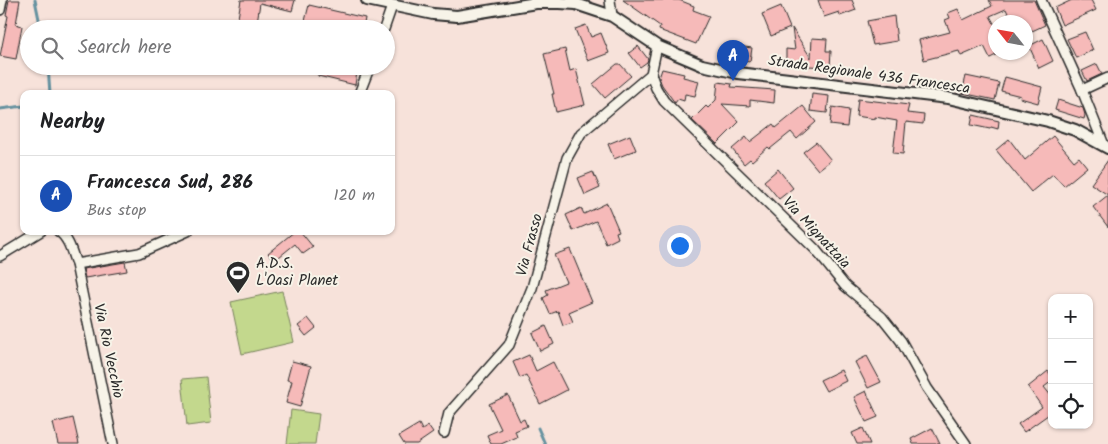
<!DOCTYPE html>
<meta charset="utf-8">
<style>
body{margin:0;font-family:Kalam,sans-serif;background:#f2f2f2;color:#202124}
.controls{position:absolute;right:15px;bottom:15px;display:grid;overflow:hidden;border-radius:10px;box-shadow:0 1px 4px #0004}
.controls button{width:45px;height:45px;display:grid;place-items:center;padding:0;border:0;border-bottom:1px solid #e0e0e0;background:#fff;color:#202124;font:25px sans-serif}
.compass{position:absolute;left:988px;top:15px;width:45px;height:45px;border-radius:50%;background:#fff;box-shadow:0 1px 4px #0004;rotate:301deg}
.you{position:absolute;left:679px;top:245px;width:18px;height:18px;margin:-12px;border:4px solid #fff;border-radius:50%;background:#1a73e8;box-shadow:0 0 0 8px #1a73e833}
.badge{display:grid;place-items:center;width:32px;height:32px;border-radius:50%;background:#2563eb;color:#fff;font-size:16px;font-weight:700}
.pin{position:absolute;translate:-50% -41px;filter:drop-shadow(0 1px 2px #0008)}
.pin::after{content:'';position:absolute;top:26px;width:18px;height:15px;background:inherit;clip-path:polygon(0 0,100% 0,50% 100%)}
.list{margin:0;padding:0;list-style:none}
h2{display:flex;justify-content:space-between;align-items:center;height:65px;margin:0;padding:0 20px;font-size:21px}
h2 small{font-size:16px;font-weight:400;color:#757577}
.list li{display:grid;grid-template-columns:32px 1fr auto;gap:15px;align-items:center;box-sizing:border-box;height:80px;padding:0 20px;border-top:1px solid #e0e0e0}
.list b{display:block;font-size:19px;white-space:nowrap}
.list p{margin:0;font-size:16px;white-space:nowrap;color:#757577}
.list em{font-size:16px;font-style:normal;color:#757577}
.icon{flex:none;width:28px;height:28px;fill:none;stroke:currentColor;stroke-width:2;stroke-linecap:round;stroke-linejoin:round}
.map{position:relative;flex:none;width:1108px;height:444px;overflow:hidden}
.search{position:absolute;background:#fff;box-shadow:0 1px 4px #0004;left:20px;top:20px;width:375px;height:55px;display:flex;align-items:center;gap:12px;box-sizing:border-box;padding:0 18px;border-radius:28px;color:#757577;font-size:19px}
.panel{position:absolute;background:#fff;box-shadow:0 1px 4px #0004;left:20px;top:90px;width:375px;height:145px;border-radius:10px}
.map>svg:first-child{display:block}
.pitch{fill:#c3d88d;stroke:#77825c}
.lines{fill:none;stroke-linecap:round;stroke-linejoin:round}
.stream{stroke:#6692a0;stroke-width:3}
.building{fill:#f6bab9;stroke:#2b2b2b}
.minor-casing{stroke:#2b2b2b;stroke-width:12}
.tertiary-casing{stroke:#2b2b2b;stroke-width:14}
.minor{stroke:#f7f3e8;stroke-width:9}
.tertiary{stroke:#f7f3e8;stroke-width:10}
.labels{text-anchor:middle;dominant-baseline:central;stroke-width:4;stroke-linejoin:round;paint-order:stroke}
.street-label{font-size:15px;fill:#2b2b2b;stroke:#f7f3e8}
.poi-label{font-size:15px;fill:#2b2b2b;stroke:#f7f3e8;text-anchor:start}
</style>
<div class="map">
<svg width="1108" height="444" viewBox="0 0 1108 444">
<rect width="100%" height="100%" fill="#f7e2da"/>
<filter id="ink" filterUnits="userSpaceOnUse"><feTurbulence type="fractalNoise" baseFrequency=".02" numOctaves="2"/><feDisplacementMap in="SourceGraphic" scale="10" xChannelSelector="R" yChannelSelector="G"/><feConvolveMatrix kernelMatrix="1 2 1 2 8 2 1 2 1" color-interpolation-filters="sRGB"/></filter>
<g filter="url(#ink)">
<g class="pitch">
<polygon points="282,291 294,342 242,354 231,302"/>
<polygon points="206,377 211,423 187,426 182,379"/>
<polygon points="291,410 319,414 315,444 287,444"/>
</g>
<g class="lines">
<g class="stream">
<polyline points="35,0 41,29"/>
<polyline points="48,66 50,94"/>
<polyline points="0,109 24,106"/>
<polyline points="538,428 545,444"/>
</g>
</g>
<g class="building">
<polygon points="9,0 20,0 16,24 22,26 16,59 0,56 8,16 6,15"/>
<polygon points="241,0 295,0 292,11 260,3 256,29 241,29 242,19 238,18"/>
<polygon points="623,0 679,0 694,6 693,10 709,16 696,44 659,30 660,26"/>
<polygon points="818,0 852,0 856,10 840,16 839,12 824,17"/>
<polygon points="989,0 1034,0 1045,25 1032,31 1031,29 1026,32 1026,22 1012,22 1006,9 990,16 996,27 996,55 990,58 984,46 961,56 959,51 924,60 919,40 950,32 945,20 950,18 948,13 958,9 963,20 992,6"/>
<polygon points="1072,0 1091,0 1096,10 1062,25 1055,8"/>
<polygon points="309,5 365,18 363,29 341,29 305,21"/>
<polygon points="781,6 790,28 771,36 762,14"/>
<polygon points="894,16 897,41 873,45 867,21"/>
<polygon points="586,25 591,37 601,33 609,53 588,61 575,29"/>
<polygon points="792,28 811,58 812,38 827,39 826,51 831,51 830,67 786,65 786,49 795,50"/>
<polygon points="1085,32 1093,50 1076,58 1067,39"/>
<polygon points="1043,39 1053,61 1039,68 1029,46"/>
<polygon points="724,44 752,48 750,61 722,57"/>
<polygon points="638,46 648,59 647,62 640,67 629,53"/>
<polygon points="565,49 570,71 576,69 585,105 556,112 552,94 554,94 544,54"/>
<polygon points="617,64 620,64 631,76 605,98 593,84"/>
<polygon points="1097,64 1102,74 1087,81 1082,71"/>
<polygon points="299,66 358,66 355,85 318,76 318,74 299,69"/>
<polygon points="662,69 684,74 683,77 699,81 695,96 685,94 684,101 678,99 675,103 662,85 659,78"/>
<polygon points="966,76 999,83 995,100 962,93"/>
<polygon points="1005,77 1042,87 1038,103 1020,98 1021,96 1001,91"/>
<polygon points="718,82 732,84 731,87 775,90 774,103 750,100 750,106 722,104 739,122 717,144 692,120 706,106 708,108 716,100"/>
<polygon points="812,94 829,96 827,113 810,111"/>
<polygon points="858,99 909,105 907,113 924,115 923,124 906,122 903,154 893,153 897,121 875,117 875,119 856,116"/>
<polygon points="1058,100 1083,108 1085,115 1084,119 1055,110"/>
<polygon points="803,106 816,122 797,139 791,132 770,149 768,147 752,161 750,159 744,164 732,149 746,137 750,142 773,124 776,128"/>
<polygon points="832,107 849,110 847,127 830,125"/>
<polygon points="973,115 999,121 998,129 991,127 990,129 971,125"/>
<polygon points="630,135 636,150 614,159 608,144"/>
<polygon points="1053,136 1074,161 1079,157 1087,167 1064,186 1053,174 1031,192 996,150 1009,139 1025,160"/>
<polygon points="816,142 831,160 818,170 803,152"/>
<polygon points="1108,160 1108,195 1091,184"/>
<polygon points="778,169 793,188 779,199 764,181"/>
<polygon points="593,172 600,188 585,195 578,178"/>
<polygon points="1108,195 1108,227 1093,207"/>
<polygon points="607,203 619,231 616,232 618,238 606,244 596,221 573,231 566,215 581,208 584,214"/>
<polygon points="295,231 300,231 313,247 303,254 295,244 274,261 268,253"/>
<polygon points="570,249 592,302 569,312 573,322 563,325 558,311 550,314 543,298 548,295 546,290 566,282 554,255"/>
<polygon points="125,262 127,271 85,278 83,269"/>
<polygon points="308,318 316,328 306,336 298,326"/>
<polygon points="546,326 554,344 540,351 532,333"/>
<polygon points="529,355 536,371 553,362 567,390 540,404 526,375 520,378 513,362"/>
<polygon points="867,356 881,382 868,388 855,362"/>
<polygon points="292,361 311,366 300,407 286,403 292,381 287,380"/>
<polygon points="841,370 846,381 826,391 820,380"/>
<polygon points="1048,371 1052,377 1052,381 1044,387 1052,397 1052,412 1024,432 1018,424 1042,407 1028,387"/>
<polygon points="866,391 878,417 866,422 854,397"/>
<polygon points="508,395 520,421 524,419 527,426 515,431 517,437 501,444 491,444 487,435 501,429 489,404"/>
<polygon points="73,418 79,444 58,444 53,423"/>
<polygon points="419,424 422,430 428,426 433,433 417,444 404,444 399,436"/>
<polygon points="863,428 870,444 857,444 852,433"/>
<polygon points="932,428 940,444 913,444 911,439"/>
</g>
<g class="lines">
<defs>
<g id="minor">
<polyline points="610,0 612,16"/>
<polyline points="1041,0 1082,90 1104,145"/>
<polyline points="0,10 2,0"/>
<polyline points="384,29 392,6"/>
<polyline points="657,46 651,74 656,88 664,101 815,249 845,286 882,317 901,341 927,388 966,444"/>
<polyline points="1082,90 1108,78"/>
<polyline points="359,94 370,66"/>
<path d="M58,231C69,238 72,253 76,264L113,444"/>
<polyline points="0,256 41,231"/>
<polyline points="76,264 139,253 188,231"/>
<polyline points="444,433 449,413 509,345 532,288 567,158 581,133 651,74"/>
</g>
<polyline id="tertiary" points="367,0 433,14 457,16 536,3 560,3 576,4 612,16 657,46 702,65 738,73 948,98 1048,121 1075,130 1108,148"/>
</defs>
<use href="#minor" class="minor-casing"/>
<use href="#tertiary" class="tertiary-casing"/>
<use href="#minor" class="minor"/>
<use href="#tertiary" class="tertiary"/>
</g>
</g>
<defs>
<symbol id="stadium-pin" viewBox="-11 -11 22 30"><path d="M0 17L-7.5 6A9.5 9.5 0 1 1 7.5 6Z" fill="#2b2b2b" stroke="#f7f3e8"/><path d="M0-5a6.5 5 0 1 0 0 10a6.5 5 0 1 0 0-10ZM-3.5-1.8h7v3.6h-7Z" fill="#fff"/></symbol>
</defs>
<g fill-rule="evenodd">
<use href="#stadium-pin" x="224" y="259" width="28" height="38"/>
</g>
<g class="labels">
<g class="street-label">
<text transform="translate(869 75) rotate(8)">Strada Regionale 436 Francesca</text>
<text transform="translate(816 233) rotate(47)">Via Mignattaia</text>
<text transform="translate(530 245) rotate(-75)">Via Frasso</text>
<text transform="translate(108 351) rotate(78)">Via Rio Vecchio</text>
</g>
<g class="poi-label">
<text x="256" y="264">A.D.S.<tspan x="256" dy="17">L'Oasi Planet</tspan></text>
</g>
</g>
</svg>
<div class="controls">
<button>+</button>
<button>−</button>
<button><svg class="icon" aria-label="locate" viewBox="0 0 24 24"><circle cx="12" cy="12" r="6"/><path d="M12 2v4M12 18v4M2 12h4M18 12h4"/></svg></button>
</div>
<svg class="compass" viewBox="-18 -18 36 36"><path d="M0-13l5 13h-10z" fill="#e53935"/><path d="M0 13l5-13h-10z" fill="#757577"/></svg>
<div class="you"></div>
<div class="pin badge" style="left:733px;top:81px;background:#1a4fb4">A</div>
<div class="search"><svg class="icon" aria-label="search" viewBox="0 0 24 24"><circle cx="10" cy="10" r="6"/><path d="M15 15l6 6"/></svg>Search here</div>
<section class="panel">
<h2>Nearby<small></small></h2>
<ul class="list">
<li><span class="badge" style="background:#1a4fb4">A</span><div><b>Francesca Sud, 286</b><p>Bus stop</p></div><em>120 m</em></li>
</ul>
</section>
</div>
